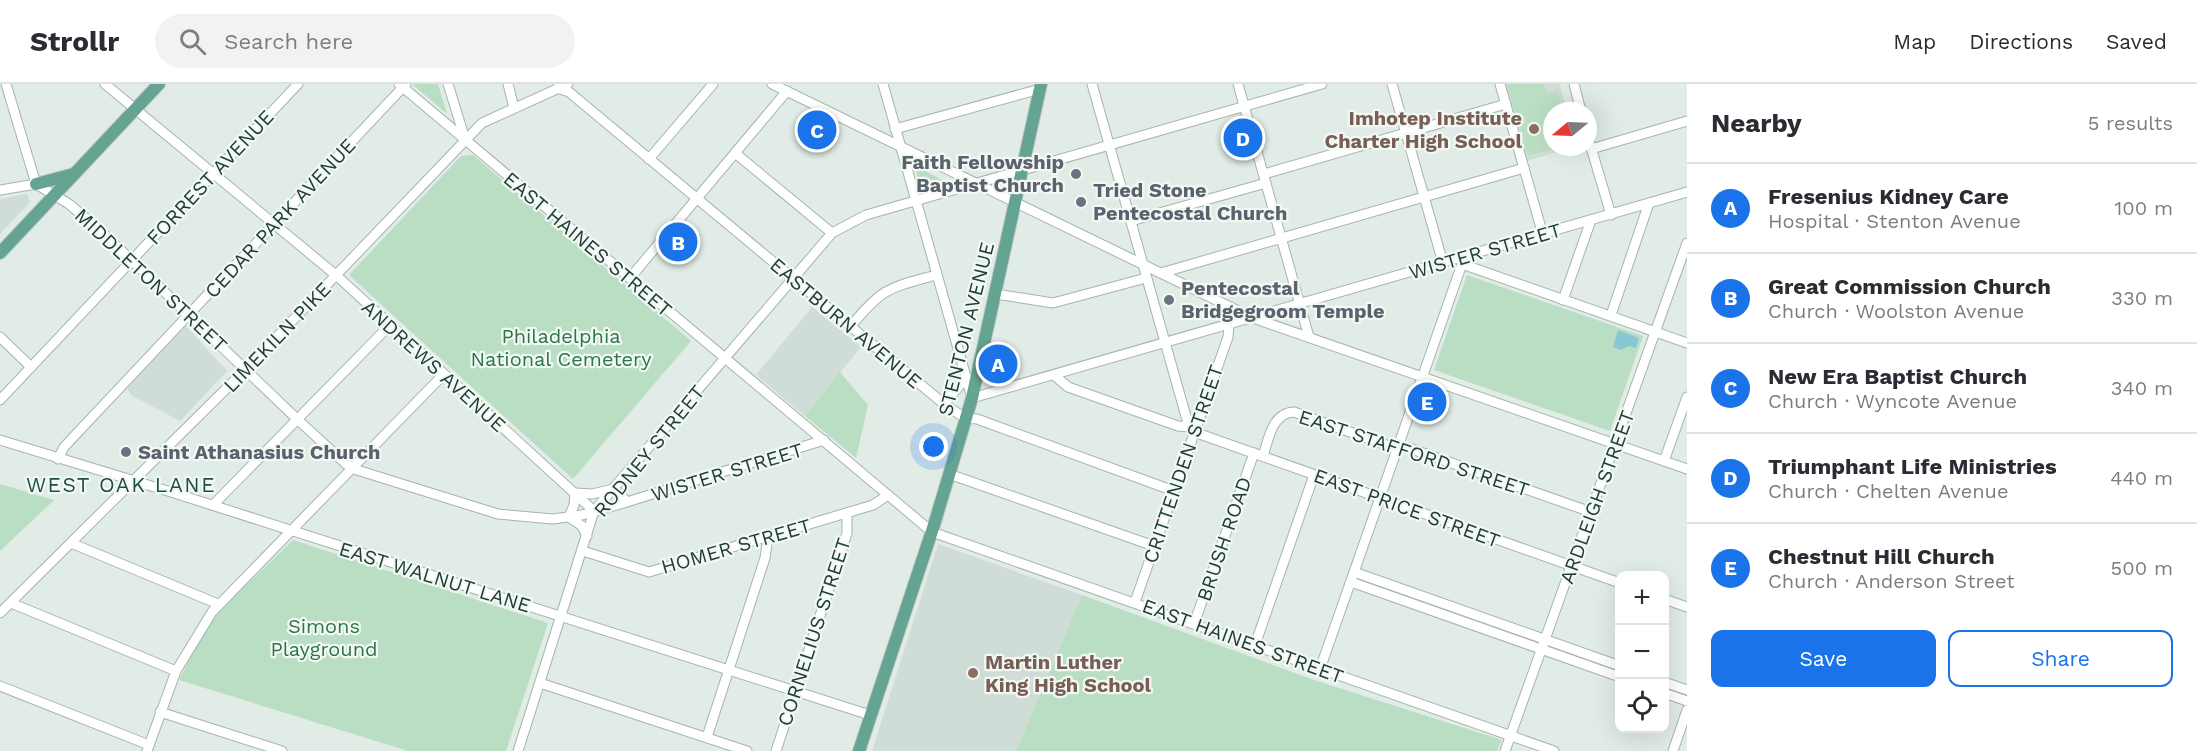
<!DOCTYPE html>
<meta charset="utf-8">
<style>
body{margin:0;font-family:"Work Sans",sans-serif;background:#f2f2f3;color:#2b2b33}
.controls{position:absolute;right:18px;bottom:18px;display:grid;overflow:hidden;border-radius:12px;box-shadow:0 6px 24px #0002}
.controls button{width:54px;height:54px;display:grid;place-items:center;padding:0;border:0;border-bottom:2px solid #e1e1e2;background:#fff;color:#2b2b33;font:30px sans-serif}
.compass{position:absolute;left:1543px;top:18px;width:54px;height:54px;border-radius:50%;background:#fff;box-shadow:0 6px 24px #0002;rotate:251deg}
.you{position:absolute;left:934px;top:363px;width:21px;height:21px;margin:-15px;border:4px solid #fff;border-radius:50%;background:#1a73e8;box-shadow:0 0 0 9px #1a73e833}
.badge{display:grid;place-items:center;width:39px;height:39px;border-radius:50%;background:#1a73e8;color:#fff;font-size:20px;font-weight:700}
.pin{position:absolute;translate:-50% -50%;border:3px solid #fff;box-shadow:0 2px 6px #0006}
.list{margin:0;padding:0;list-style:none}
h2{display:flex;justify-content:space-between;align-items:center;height:78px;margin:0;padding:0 24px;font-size:26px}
h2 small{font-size:20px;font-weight:400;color:#7c7c81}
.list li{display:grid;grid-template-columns:39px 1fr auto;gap:18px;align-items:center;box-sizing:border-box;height:90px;padding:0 24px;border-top:2px solid #e1e1e2}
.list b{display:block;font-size:22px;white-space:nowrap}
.list p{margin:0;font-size:20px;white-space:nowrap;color:#7c7c81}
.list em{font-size:20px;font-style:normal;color:#7c7c81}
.actions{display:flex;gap:12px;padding:18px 24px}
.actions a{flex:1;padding:14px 0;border:2px solid #1a73e8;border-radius:12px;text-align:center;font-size:21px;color:#1a73e8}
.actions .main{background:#1a73e8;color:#fff}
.icon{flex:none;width:33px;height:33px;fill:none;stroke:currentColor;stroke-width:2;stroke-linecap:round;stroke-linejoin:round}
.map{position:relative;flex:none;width:1687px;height:667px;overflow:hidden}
header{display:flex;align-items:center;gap:36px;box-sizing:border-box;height:84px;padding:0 30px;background:#fff;border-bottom:2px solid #e1e1e2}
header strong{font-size:28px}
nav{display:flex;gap:33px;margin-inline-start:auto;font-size:21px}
.search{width:420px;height:54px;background:#f2f2f3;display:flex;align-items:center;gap:15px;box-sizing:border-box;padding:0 21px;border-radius:33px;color:#7c7c81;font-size:22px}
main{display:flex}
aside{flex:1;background:#fff}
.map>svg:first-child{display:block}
.built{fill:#d0dcd6}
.green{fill:#badec3}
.water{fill:#88c8d2}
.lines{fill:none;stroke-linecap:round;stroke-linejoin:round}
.minor-casing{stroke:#a4b4ae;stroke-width:11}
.major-casing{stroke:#c1c9c7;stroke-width:14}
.minor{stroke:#fff;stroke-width:9}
.major{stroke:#65a392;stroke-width:12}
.education-dot{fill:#8d6e63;stroke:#f2f9f5;stroke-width:2}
.worship-dot{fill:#6b7280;stroke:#f2f9f5;stroke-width:2}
.labels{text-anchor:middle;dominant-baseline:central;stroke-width:4.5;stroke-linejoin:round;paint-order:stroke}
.education-label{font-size:20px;font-weight:bold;fill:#785e54;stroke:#f2f9f5;text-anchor:end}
.worship-label{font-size:20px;font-weight:bold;fill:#5b616d;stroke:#f2f9f5;text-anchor:start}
.street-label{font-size:20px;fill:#213d36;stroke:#f2f9f5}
.park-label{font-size:20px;fill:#2b7547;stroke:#f2f9f5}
.neighbourhood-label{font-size:21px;letter-spacing:1.5px;fill:#1d5043;stroke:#f2f9f5}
</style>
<header>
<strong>Strollr</strong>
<div class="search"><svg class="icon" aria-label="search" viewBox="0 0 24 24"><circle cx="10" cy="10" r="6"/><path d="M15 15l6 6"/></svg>Search here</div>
<nav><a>Map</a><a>Directions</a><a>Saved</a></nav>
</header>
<main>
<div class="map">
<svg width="1687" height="667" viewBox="0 0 1687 667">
<rect width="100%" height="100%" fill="#e1ece7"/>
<g class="built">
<polygon points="1504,0 1560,0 1567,27 1552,27 1552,63 1574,63 1526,77"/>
<polygon points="27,110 30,118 0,150 0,115"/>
<polygon points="812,223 861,263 805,332 756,291"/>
<polygon points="186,242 227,287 180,337 131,311 127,304"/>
<polygon points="938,460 1082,511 1016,667 872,667"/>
</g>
<g class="green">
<polygon points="412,0 438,0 447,30"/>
<polygon points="1507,0 1544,0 1547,10 1557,8 1563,27 1552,27 1552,63 1559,63 1528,72"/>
<polygon points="473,71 691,257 573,395 349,191 461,72"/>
<polygon points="914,81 948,99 922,107"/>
<polygon points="1467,191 1643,252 1610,347 1434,286"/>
<polygon points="840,288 868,321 856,374 805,332"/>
<polygon points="0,400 54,416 0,467"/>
<polygon points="293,456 548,539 506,667 408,667 179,596 198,557 221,525"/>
<polygon points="1082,511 1314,596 1502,656 1497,667 1016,667"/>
</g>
<polygon class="water" points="1618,246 1639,254 1636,264 1629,262 1621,266 1613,263"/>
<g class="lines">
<defs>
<g id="minor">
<polyline points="6,0 36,100 69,120 103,149 298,336 346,380 357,386 498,430 553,435 582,431 627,418 824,356"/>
<polyline points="105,0 337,192 594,427"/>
<polyline points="399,0 932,448 1554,667"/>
<polyline points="448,0 465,55"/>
<polyline points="508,0 514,24"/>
<polyline points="772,0 1253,234 1687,385"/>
<polyline points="883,0 972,314 1687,108"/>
<polyline points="1092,0 1189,343 1194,348 1620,499"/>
<polyline points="1238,0 1309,253"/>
<polyline points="1392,0 1443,179"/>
<polyline points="1500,0 1543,151"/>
<polyline points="1574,0 1581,27"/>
<polyline points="557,4 569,8 944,320 965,334 977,335 1174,407"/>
<polyline points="895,45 1040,5"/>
<polyline points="1588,53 1611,131"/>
<polyline points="1591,65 1687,37"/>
<polyline points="735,69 832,149"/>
<polyline points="649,75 713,0"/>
<polyline points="1264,90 1506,20"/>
<polyline points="0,106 36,100"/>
<polyline points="1131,137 1266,99"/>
<polyline points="1462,180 1687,259"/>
<polyline points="1161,189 1524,84"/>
<polyline points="630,194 787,7"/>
<polyline points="996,210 1053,219 1146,194"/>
<polyline points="1563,216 1591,136"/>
<polyline points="1611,231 1649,119"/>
<path d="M851,242C883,203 889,204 936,191"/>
<polyline points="0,253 31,283"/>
<polyline points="1054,291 1068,303 1178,342 1189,343"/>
<polyline points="0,316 298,0"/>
<polyline points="944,320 966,294"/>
<polyline points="0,356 171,408 870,631"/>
<path d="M1263,372C1269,354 1272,329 1294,328L1392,363L1409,364L1591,428"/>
<polyline points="58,375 64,363 406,0"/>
<polyline points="1664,377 1687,313"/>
<polyline points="949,390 1154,462"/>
<polyline points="213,421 389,242"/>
<polyline points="587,452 582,442 569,433 574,421 575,409 592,410 614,405 627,418"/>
<polyline points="71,459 218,520"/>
<polyline points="583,467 649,488 873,421 888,411"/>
<polyline points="1354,488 1620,582"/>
<polyline points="1351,498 1620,593"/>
<polyline points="1664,515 1687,523"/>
<polyline points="1135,518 1228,253 1229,241"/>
<polyline points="11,519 176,587"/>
<polyline points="0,529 245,286 482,39 568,0"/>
<polyline points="1194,540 1254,369"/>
<polyline points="1255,561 1314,391"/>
<polyline points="1320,585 1462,180 1461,174"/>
<polyline points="1664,598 1687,606"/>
<polyline points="540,599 747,667"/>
<polyline points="0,602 149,661"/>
<polyline points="1664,609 1687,617"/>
<polyline points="160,628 282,667"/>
<polyline points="707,653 765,474 768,453"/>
<polyline points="147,667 176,587 212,528 443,291"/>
<polyline points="518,667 594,427 832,149 866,131 1322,0"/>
<polyline points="776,667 847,449 847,429"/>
<polyline points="1505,667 1687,159"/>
<polyline points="1673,667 1687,626"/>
</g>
<g id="major">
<polyline points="36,100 74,90"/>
<polyline points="0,169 159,0"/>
<polyline points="859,667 934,441 972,314 1041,0"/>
</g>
</defs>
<use href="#minor" class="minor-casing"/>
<use href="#major" class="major-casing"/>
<use href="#minor" class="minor"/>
<use href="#major" class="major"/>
</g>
<g class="education-dot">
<circle cx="1534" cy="45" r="6"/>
<circle cx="973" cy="589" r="6"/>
</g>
<g class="worship-dot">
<circle cx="1076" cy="90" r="6"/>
<circle cx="1081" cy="118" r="6"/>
<circle cx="1169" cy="216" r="6"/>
<circle cx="126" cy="368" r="6"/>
</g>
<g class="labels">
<g class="education-label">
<text x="1522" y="34">Imhotep Institute<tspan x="1522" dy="23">Charter High School</tspan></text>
<text x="985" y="578" text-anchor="start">Martin Luther<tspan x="985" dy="23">King High School</tspan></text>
</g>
<g class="worship-label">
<text x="1064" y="78" text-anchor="end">Faith Fellowship<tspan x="1064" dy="23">Baptist Church</tspan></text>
<text x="1093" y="106">Tried Stone<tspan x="1093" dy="23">Pentecostal Church</tspan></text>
<text x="1181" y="204">Pentecostal<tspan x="1181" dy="23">Bridgegroom Temple</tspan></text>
<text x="138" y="368">Saint Athanasius Church</text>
</g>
<g class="street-label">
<text transform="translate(210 93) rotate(-47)">FORREST AVENUE</text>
<text transform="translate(280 134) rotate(-47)">CEDAR PARK AVENUE</text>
<text transform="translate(588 160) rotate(40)">EAST HAINES STREET</text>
<text transform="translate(1485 167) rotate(-16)">WISTER STREET</text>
<text transform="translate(151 196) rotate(43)">MIDDLETON STREET</text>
<text transform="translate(846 239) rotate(40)">EASTBURN AVENUE</text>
<text transform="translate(966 245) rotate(-76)">STENTON AVENUE</text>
<text transform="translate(277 253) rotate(-46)">LIMEKILN PIKE</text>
<text transform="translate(434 282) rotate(42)">ANDREWS AVENUE</text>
<text transform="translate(649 367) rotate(-51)">RODNEY STREET</text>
<text transform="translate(1414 369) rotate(18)">EAST STAFFORD STREET</text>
<text transform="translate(1183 380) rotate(-71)">CRITTENDEN STREET</text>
<text transform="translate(727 388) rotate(-17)">WISTER STREET</text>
<text transform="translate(1597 413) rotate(-70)">ARDLEIGH STREET</text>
<text transform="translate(1407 424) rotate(20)">EAST PRICE STREET</text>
<text transform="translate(1224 455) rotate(-71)">BRUSH ROAD</text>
<text transform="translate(736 462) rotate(-16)">HOMER STREET</text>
<text transform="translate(435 493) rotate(17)">EAST WALNUT LANE</text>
<text transform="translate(814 548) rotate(-72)">CORNELIUS STREET</text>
<text transform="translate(1243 557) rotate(20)">EAST HAINES STREET</text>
</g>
<g class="park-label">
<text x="561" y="252">Philadelphia<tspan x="561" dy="23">National Cemetery</tspan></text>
<text x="324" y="542">Simons<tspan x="324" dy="23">Playground</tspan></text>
</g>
<g class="neighbourhood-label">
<text x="121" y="400">WEST OAK LANE</text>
</g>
</g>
</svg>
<div class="controls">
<button>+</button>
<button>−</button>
<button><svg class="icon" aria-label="locate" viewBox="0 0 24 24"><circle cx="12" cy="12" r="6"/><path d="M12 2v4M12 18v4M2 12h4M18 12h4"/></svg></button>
</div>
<svg class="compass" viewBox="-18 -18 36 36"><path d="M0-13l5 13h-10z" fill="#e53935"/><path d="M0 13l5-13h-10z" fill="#7c7c81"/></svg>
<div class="you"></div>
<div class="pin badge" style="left:998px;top:280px">A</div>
<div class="pin badge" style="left:678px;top:158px">B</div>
<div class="pin badge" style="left:817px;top:46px">C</div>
<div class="pin badge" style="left:1243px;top:54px">D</div>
<div class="pin badge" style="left:1427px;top:318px">E</div>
</div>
<aside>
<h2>Nearby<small>5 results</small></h2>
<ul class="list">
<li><span class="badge">A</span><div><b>Fresenius Kidney Care</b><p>Hospital · Stenton Avenue</p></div><em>100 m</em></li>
<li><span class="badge">B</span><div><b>Great Commission Church</b><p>Church · Woolston Avenue</p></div><em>330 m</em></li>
<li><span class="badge">C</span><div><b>New Era Baptist Church</b><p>Church · Wyncote Avenue</p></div><em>340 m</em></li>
<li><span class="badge">D</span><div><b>Triumphant Life Ministries</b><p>Church · Chelten Avenue</p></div><em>440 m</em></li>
<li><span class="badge">E</span><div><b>Chestnut Hill Church</b><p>Church · Anderson Street</p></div><em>500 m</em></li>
</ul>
<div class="actions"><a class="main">Save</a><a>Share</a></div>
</aside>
</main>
